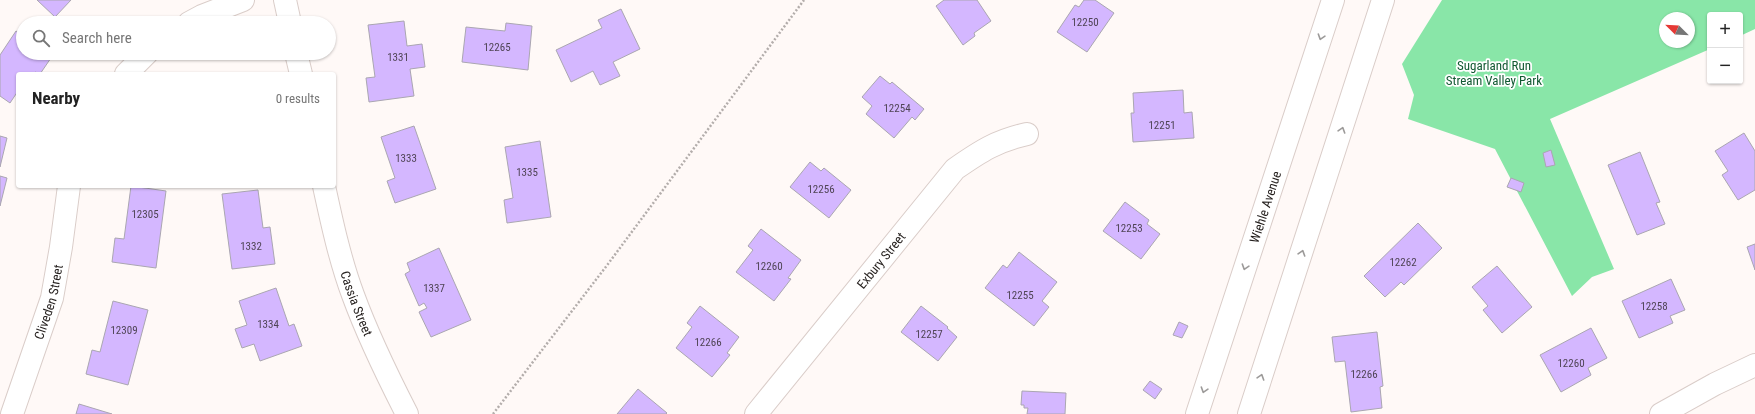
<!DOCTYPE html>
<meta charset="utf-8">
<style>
body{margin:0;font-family:"Roboto Condensed",sans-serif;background:#f2f2f2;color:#222}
.controls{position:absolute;right:12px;top:12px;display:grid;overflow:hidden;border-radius:4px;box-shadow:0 1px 3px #0004}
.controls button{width:36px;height:36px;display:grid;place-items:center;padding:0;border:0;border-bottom:1px solid #e0e0e0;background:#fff;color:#222;font:20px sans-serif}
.compass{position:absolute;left:1659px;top:12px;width:36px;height:36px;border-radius:50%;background:#fff;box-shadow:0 1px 3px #0004;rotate:294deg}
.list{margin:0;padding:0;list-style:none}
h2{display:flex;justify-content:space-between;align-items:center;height:52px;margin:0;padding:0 16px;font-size:17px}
h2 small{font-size:13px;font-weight:400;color:#767676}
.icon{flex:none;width:22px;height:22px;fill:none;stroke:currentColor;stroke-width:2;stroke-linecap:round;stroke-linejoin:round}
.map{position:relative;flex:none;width:1755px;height:414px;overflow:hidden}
.search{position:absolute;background:#fff;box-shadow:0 1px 3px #0004;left:16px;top:16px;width:320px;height:44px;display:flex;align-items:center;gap:10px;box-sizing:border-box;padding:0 14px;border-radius:22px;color:#767676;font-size:15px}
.panel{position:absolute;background:#fff;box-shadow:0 1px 3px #0004;left:16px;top:72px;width:320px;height:116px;border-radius:4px}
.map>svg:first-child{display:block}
.green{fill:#89e6a8;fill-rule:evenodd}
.building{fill:#d4b7ff;stroke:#aaa6b1}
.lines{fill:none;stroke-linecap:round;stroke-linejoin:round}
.street-casing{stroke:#dacdc9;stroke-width:24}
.secondary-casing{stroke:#dacdc9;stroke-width:24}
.path{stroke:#b3adab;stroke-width:2.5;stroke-dasharray:2 2;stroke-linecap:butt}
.street{stroke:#fff;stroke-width:22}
.secondary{stroke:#fff;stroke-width:22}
.oneway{stroke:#9c9a99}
.labels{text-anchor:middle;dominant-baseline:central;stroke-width:3.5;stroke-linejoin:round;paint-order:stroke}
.number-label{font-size:11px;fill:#4f4455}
.park-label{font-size:13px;fill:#105931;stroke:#fff}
.street-label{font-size:13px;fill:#231e1c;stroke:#fff}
</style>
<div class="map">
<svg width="1755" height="414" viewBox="0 0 1755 414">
<rect width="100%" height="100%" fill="#fff9f7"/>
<path class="green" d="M1442,0H1755V29L1740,36V15H1710V49L1550,119L1614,269L1592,277L1572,296L1495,149L1408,119L1414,95L1402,64ZM1665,18H1689V42H1665Z"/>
<g class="building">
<polygon points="37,0 71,0 55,17"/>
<polygon points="944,0 977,0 991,21 974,33 975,36 963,45 936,6"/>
<polygon points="1084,0 1095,0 1114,13 1087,52 1057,32 1075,5 1079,7"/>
<polygon points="621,9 640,49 613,62 620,76 600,85 593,71 571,82 556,50 602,28 598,20"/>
<polygon points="404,21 407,46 422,44 425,67 410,69 414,96 369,102 366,78 375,77 368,25"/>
<polygon points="506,23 532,26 528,70 462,62 466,27 505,31"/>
<polygon points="16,31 23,35 23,53 50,53 53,55 40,74 35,72 34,74 18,74 18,91 10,103 0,96 0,55"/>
<polygon points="880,76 890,84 892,82 924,109 915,120 912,117 894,138 866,114 872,106 862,97"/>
<polygon points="1183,90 1184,113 1192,112 1194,138 1133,142 1131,113 1134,113 1133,93"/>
<polygon points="414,126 436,189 395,203 387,181 395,178 381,137"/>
<polygon points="1744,133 1755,151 1755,190 1738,200 1722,175 1728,171 1715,151"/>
<polygon points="0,136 7,138 0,167"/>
<polygon points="540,141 551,217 507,223 504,200 513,198 505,147"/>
<polygon points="1551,150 1555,165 1546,167 1543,153"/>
<polygon points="1640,152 1660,202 1656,203 1665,224 1637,235 1608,165"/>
<polygon points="810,162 821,171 824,168 851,190 829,218 790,187"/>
<polygon points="0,176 7,178 0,206"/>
<polygon points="1511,178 1524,183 1521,192 1507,187"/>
<polygon points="131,186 166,191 156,268 112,262 115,238 124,239"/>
<polygon points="258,190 263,228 270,227 275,264 232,269 222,194"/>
<polygon points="1125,202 1149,220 1147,224 1160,234 1141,259 1103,231"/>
<polygon points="1418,223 1442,248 1404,285 1401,282 1385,297 1364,276"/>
<polygon points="761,229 801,260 788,278 791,279 774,301 736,272 753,250 748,246"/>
<polygon points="1755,244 1755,270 1747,247"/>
<polygon points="439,248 471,320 431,337 419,312 427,308 424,303 419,306 405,274 410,271 407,263"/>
<polygon points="1019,252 1057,282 1042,301 1049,307 1034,326 985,288 1003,265 1007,268"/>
<polygon points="1497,266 1532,307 1502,333 1483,310 1488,306 1472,287"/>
<polygon points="1671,279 1685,310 1670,316 1673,323 1639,338 1622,301"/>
<polygon points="276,288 289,326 294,324 302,346 260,361 254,344 242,348 235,329 247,325 239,301"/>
<polygon points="113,301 148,310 128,385 86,374 92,350 100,352"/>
<polygon points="700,306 739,337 727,353 730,355 712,377 676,348 692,327 687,323"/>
<polygon points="921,306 948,327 947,328 957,337 938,361 901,332"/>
<polygon points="1179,322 1188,326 1182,338 1173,335"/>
<polygon points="1591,328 1607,358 1588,368 1591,375 1561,392 1540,355"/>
<polygon points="1377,332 1383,386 1380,387 1382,408 1351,412 1345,361 1335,362 1332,337"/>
<polygon points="1150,381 1162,389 1155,399 1143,390"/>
<polygon points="638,389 667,413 666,414 617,414"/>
<polygon points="1022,391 1066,393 1065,414 1027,414 1028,408 1024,408 1024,405 1021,405"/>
<polygon points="79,404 112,414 76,414"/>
</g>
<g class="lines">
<defs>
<g id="street">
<polyline points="285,0 290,23"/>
<polyline points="189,23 202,16 243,0"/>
<polyline points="296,53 301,74"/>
<polyline points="126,74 147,53"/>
<path id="s1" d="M324,186C332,223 340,260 353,295C368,336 387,375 407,414"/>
<path id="s2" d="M12,414L52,298L61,247L69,186"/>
<path id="s3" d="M756,414L955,169C981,151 996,141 1027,134"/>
<polyline points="1661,414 1715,384 1755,365"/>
</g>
<g id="secondary">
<path id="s4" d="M1197,414L1333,0"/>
<polyline points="1249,414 1383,0"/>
</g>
</defs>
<use href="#street" class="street-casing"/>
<use href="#secondary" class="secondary-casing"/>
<polyline class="path" points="493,414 608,264 804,0"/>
<use href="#street" class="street"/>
<use href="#secondary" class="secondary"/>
</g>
<defs><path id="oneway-chevron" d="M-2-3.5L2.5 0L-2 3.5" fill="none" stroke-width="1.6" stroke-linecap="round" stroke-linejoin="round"/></defs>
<g class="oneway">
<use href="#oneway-chevron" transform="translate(1321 37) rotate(108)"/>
<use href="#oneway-chevron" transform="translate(1342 130) rotate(-72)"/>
<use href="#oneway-chevron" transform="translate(1302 253) rotate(-72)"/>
<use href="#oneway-chevron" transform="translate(1245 267) rotate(108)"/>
<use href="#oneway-chevron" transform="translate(1261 377) rotate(-72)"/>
<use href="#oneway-chevron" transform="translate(1204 390) rotate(108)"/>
</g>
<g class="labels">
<g class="number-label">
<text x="1085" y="22">12250</text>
<text x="497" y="47">12265</text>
<text x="398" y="57">1331</text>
<text x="897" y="108">12254</text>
<text x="1162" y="125">12251</text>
<text x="406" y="158">1333</text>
<text x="527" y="172">1335</text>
<text x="821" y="189">12256</text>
<text x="145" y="214">12305</text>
<text x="1129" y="228">12253</text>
<text x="251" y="246">1332</text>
<text x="1403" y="262">12262</text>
<text x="769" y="266">12260</text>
<text x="434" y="288">1337</text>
<text x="1020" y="295">12255</text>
<text x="1654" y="306">12258</text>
<text x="268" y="324">1334</text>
<text x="124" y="330">12309</text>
<text x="929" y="334">12257</text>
<text x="708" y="342">12266</text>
<text x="1571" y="363">12260</text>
<text x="1364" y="374">12266</text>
</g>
<g class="park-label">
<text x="1494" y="65">Sugarland Run<tspan x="1494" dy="15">Stream Valley Park</tspan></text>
</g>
<g class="street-label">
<text stroke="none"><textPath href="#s4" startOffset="218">Wiehle Avenue</textPath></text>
<text stroke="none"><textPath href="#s3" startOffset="198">Exbury Street</textPath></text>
<text stroke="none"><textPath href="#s2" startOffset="118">Cliveden Street</textPath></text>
<text stroke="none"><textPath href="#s1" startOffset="122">Cassia Street</textPath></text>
</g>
</g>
</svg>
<div class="controls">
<button>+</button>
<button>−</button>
</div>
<svg class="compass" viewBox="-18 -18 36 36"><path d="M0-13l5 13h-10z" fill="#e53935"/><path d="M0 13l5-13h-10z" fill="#767676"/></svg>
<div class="search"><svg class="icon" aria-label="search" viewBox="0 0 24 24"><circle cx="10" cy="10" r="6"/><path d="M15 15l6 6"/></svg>Search here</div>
<section class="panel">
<h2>Nearby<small>0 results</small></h2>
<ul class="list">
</ul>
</section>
</div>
